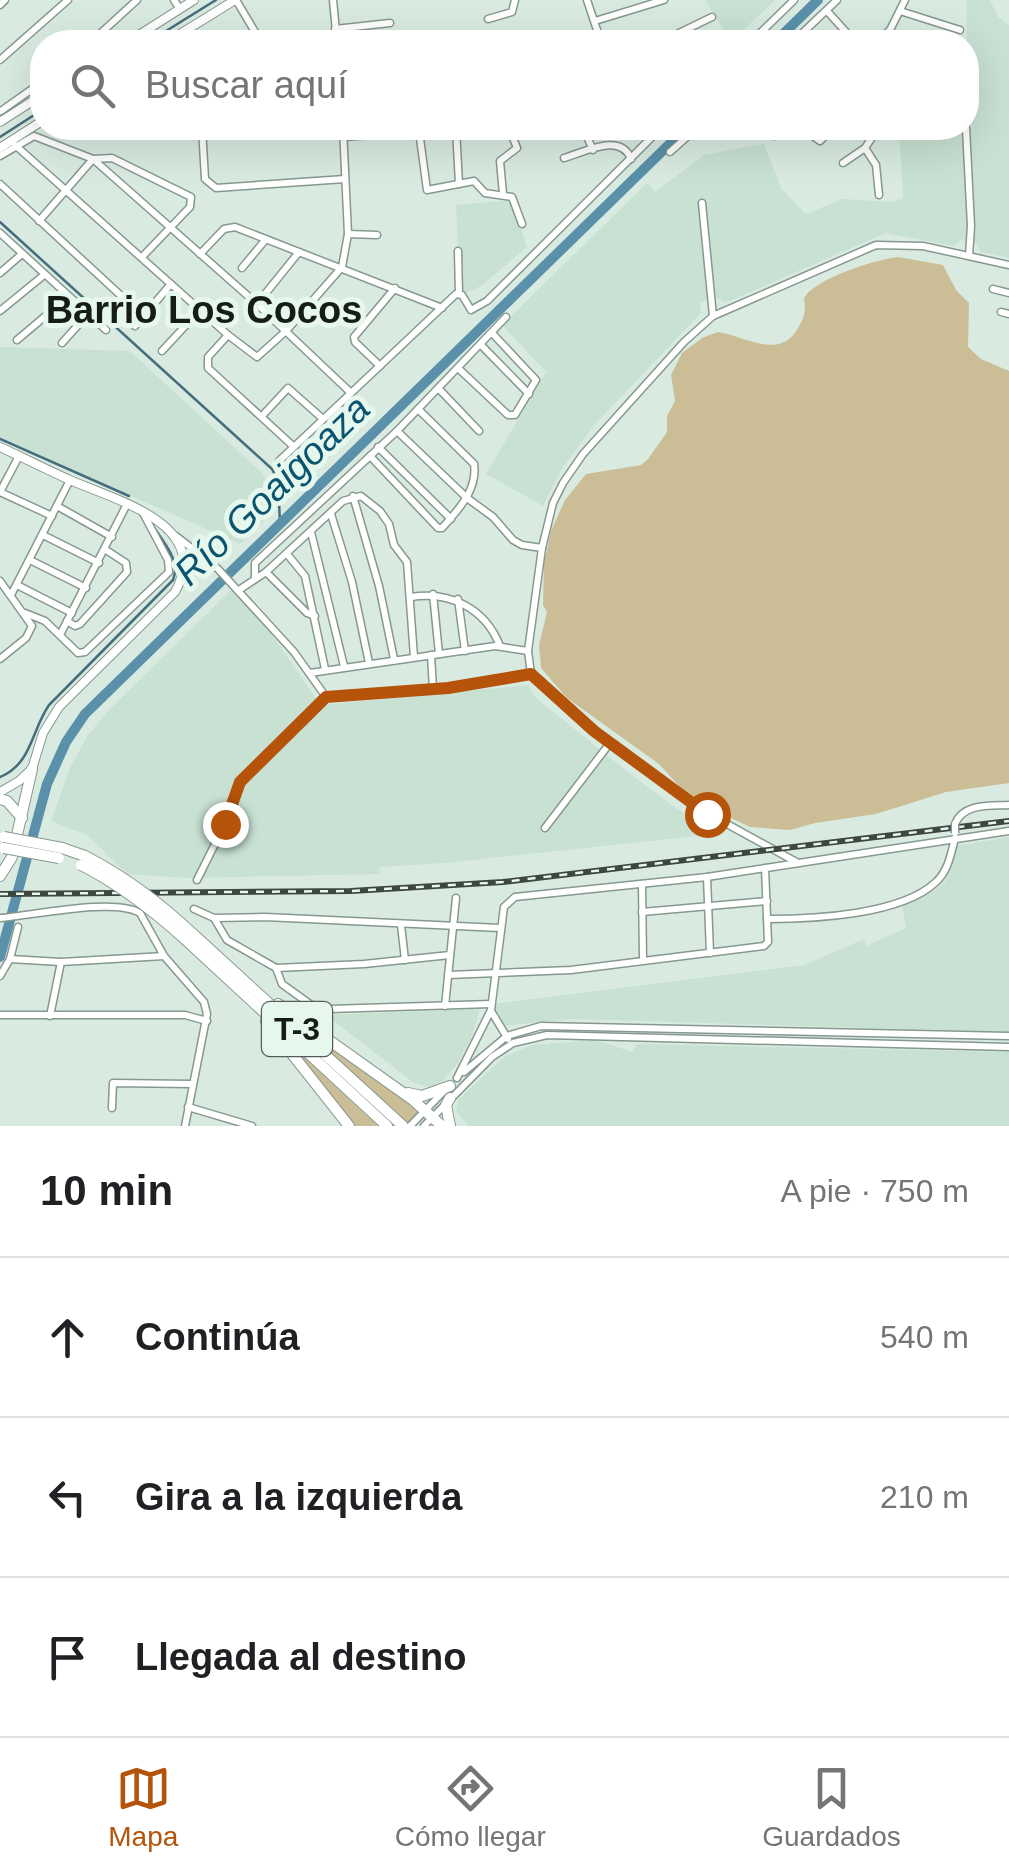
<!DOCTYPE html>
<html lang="es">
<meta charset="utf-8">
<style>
body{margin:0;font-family:Helvetica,sans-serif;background:#f2f2f2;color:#202124}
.stop{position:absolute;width:30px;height:30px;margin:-22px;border:8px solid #b45309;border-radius:50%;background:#fff}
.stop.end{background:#b45309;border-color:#fff;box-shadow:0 2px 10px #0008}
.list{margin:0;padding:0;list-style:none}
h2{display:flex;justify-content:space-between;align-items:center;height:130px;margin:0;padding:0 40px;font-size:42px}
h2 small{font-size:32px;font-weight:400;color:#757577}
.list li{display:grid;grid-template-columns:65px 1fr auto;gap:30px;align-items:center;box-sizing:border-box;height:160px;padding:0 40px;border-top:2px solid #e0e0e0}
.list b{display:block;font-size:38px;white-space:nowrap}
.list em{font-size:32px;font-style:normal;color:#757577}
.icon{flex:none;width:55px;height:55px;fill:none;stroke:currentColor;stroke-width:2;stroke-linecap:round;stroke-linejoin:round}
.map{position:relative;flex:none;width:1009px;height:1126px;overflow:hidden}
.search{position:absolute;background:#fff;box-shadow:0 10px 40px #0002;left:30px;right:30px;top:30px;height:110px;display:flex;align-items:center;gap:25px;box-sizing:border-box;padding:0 35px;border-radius:40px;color:#757577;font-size:38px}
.sheet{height:610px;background:#fff}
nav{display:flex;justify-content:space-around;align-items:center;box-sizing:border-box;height:140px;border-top:2px solid #e0e0e0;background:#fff;font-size:28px;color:#757577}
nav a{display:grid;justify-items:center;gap:5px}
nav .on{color:#b45309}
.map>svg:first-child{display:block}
.built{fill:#c8e1d3}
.green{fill:#cbbe97}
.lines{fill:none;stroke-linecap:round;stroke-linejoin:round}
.stream{stroke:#466d7e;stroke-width:2.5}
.river{stroke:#5a90a9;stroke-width:10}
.minor-casing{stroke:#87988e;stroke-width:9}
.secondary-casing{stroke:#87988e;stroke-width:10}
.primary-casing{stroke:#87988e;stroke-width:12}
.minor{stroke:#fff;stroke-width:6}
.secondary{stroke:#fff;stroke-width:8}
.primary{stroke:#fff;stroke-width:10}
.rail-casing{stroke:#3d4641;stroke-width:6}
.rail{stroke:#e6f8ee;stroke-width:2.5;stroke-dasharray:8;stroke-linecap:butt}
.minor-bridge-casing{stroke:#87988e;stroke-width:9;stroke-linecap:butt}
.primary-bridge-casing{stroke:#87988e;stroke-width:12;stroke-linecap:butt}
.minor-bridge{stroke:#fff;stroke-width:6}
.primary-bridge{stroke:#fff;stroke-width:10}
.route{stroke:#b45309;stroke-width:12}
.labels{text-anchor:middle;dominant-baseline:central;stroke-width:10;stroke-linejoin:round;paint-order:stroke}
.shield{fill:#e6f8ee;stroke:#545e58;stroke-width:2.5}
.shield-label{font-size:32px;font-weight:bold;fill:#161c18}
.neighbourhood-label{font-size:38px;font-weight:bold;fill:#161c18;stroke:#e6f8ee}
.water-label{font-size:38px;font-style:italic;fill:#0b546f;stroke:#e6f8ee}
</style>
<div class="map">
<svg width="1009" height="1126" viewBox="0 0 1009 1126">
<rect width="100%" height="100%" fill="#d9ebe1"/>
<g class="built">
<polygon points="705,0 775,0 731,42"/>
<polygon points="967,0 990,0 998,17 1009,25 1009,258 981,252 977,244 962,240 953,246 886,233 725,303 715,297 700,302 701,313 595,424 561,470 543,506 486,474 546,372 502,325 647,183 655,192 704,155 764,144 781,188 806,214 842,199 892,202 903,198 899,128 966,128"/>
<polygon points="512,200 527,247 481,286 460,296 456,205"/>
<polygon points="0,347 130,351 262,473 270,488 269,515 240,544 0,438"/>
<polygon points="237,584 315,697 324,705 528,685 536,698 614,761 670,804 716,834 444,863 380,867 379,874 187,878 127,874 87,835 51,821 70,768 88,735 108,711"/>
<polygon points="1009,837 1009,1032 573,1019 501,1026 492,1004 804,965 864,939 866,946 906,928 902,905 933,892 945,882 955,846"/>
<polygon points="480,1009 472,1036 457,1064 443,1081 429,1087 414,1083 326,1015"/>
<polygon points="596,1040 632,1052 637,1044 1009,1052 1009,1126 469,1126 456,1111 459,1099 504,1057 532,1045"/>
</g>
<g class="green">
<path d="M898,257L943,265L956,290L969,303L968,347L981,359L1009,371V783L946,792L876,814L815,823L790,830L750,827L691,799L659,764L567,698L541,668L539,645L547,612L543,605L544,564L551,531L565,500L586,474L641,465L648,459L667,432V416L675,401L671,375L682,353L702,338L718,332C745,336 780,361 798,328C805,316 806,312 804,298C816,278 874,260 898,257Z"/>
<polygon points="291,1022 399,1092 419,1111 407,1123"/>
<polygon points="280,1035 378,1126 348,1126"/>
</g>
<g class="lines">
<g class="stream">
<polyline points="158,36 216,0"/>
<polyline points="0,137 42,110"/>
<polyline points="0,222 272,469 278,481 280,523"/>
<polyline points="0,439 129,496"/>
<path d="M0,777C32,764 31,731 49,705L173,580C181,560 163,542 153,526"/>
</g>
<g class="river">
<polyline points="775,42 818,0"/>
<polyline points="0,957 47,784 66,742 85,714 686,128"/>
</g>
<defs>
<g id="minor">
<polyline points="174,0 180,9"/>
<polyline points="236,0 261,42"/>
<polyline points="333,0 337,42"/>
<polyline points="587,0 601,42"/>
<polyline points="0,5 5,0"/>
<polyline points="827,11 855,42"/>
<polyline points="900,11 960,30"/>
<polyline points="488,19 512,12 515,0"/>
<polyline points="595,21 664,0"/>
<polyline points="150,28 157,42"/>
<polyline points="335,29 390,23"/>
<polyline points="91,42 137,0"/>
<polyline points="588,42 600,39"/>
<polyline points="674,42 677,34 712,17"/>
<polyline points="751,42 794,0"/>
<polyline points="793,42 837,0"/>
<polyline points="876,42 890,30 905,0"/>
<polyline points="0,60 68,0"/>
<polyline points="1,111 42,82"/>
<polyline points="202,128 205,179 216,188 345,179"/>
<polyline points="456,128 459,184"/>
<polyline points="583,128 593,150"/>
<polyline points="802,128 820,141 833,128"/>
<polyline points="872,128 873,136 865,148 876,165 879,195"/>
<polyline points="966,128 971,226 969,256"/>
<polyline points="419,131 427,190 474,181 485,193 512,197 522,224"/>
<polyline points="774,136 784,128"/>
<polyline points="344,137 461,128"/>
<polyline points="15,145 228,335 257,357 286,331 342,267 348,234 343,128"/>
<polyline points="670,152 697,128"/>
<polyline points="0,156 34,136 93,159 257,304 350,392"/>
<path d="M564,158C585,152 621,132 631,159"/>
<polyline points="843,163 865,148"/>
<polyline points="0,184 143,316"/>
<polyline points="503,194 500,161 517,148 509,128"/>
<polyline points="702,203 713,316"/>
<polyline points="39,221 93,159 112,158 191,197 190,207 142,257"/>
<polyline points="0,233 106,330"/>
<polyline points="348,234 377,235"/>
<polyline points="458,251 459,294"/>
<polyline points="200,254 224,229 235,227 442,308"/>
<polyline points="242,268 266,239"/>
<polyline points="0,273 22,254"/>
<polyline points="993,289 1009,293"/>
<polyline points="257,304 299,252"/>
<polyline points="0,311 44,275"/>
<polyline points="1001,312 1009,314"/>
<polyline points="135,326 171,284"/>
<polyline points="228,335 208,357 208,368 293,446"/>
<polyline points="17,340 68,297"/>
<polyline points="62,343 88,314"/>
<polyline points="481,345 529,394"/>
<polyline points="162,351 200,310"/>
<polyline points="380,366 355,342 354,337 395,288"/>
<polyline points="459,369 508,415 515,415 536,380 492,333"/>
<polyline points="439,389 479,431"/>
<polyline points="262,416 288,388 323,419"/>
<polyline points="397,431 467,498 493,517 513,540 522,545 542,548"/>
<polyline points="378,447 451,519"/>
<path d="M370,456L438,528H442C458,510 478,490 474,464L418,409"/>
<polyline points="279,461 456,294 462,295 471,310 487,301 661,128"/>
<polyline points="0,492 52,516"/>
<polyline points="0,492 19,456"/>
<polyline points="353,496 379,586 394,659"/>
<polyline points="57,506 112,537"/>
<polyline points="331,514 352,582 369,663"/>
<polyline points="311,532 344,666"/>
<polyline points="43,535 99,563"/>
<polyline points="176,536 207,560"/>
<polyline points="287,554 305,576 325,669"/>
<polyline points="30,560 86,588"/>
<polyline points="266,572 307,613 315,616"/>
<polyline points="255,577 255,563 397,431 506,317"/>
<polyline points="183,578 207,560 218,569 294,652 326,697"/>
<polyline points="0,581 32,626 26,638 0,659"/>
<polyline points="17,585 72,613"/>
<polyline points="239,590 266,572 343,501 361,496 380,511 389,524 394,545 407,562 414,657"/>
<polyline points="433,594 439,654"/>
<polyline points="11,595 70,480"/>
<path d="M411,597C450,591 485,608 500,646"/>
<polyline points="458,599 465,651"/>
<polyline points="25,613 45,621 78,653 85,652 169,572 168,560 142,511"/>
<polyline points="67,621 75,626 80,624 127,572 126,563 106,550"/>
<polyline points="61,633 127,504"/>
<polyline points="431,655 433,689"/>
<polyline points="310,673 495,646 528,651"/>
<path d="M955,824C963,803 990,806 1009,805"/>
<polyline points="545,828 610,743"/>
<polyline points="798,863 707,813 594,731 531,674 528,651 542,548 553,503 563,483 583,454 684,342 713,316 876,245 923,246 1009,265"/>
<polyline points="707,877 710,953"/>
<polyline points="197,880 225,824 239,782 326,697 448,688 531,674"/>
<polyline points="642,884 643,959"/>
<polyline points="194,909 214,918 265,917 500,928"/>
<polyline points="642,912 767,901"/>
<path d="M0,918C31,916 114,897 140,913L164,956L204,1002L207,1014L185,1126"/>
<polyline points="214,918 227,940 276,968 282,984 314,1007 329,1009 491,1004"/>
<path d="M767,919C814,919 901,915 936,882C948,871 951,854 955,838"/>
<polyline points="401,925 405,960"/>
<polyline points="10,959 61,962 164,956"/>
<polyline points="276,968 364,964 450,955"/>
<polyline points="448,975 571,970 764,946 768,942 765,868"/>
<polyline points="0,976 10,959 18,927"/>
<polyline points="445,1006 456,898"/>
<polyline points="491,1011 508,1039"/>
<polyline points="0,1015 185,1015 207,1021"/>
<polyline points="50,1016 61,962"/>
<polyline points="464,1072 507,1036 541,1026 1009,1036"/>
<polyline points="457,1078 491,1010 504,907 515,897 707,877 1009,831"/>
<polyline points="188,1107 252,1126"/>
<polyline points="112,1108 113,1083 192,1084"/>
<polyline points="410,1126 444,1091"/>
<polyline points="424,1126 492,1057 513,1043 547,1035 1009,1047"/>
</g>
<g id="secondary">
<polyline points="128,42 194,0"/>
<polyline points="167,42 235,0"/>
<polyline points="0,122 42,95"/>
<polyline points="0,148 42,121"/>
<path d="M0,447C24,458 47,470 70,480C115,500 213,524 175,592L59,707L43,733L32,769L19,781L0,792"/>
</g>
<g id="primary">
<polyline points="0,799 7,801 22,818"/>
<polyline points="62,848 85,856"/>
<polyline points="0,876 12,857 32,769"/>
<polyline points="193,934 403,1126"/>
<polyline points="187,941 387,1126"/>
<polyline points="278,1004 413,1100 442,1126"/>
<polyline points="266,1021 349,1126"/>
<polyline points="408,1093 422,1096 450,1086"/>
<polyline points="450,1098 446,1105 450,1126"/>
</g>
</defs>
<use href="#minor" class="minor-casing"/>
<use href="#secondary" class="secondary-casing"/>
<use href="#primary" class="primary-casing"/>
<use href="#minor" class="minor"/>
<use href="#secondary" class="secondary"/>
<use href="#primary" class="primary"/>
<defs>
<polyline id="rail" points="0,894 351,891 503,882 1009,821"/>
</defs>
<use href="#rail" class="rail-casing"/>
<use href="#rail" class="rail"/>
<defs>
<polyline id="minor-bridge" points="955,833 955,824"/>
<g id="primary-bridge">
<polyline points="4,837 62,848"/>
<polyline points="4,848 59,858"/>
<path d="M85,856C126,877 159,902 193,934"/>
<path d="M81,865C121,885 154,911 187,941"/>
</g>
</defs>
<use href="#minor-bridge" class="minor-bridge-casing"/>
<use href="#primary-bridge" class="primary-bridge-casing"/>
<use href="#minor-bridge" class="minor-bridge"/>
<use href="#primary-bridge" class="primary-bridge"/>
</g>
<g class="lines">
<polyline class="route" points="225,824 240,782 326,697 448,688 531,674 594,731 707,814"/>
</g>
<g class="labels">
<rect class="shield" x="262" y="1002" width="70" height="54" rx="8"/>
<g class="shield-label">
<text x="297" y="1029">T-3</text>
</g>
<g class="neighbourhood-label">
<text x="204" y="310">Barrio Los Cocos</text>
</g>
<g class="water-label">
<text transform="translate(272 490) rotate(-44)">Río Goaigoaza</text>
</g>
</g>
</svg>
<div class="stop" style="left:707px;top:814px"></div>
<div class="stop end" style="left:225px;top:824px"></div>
<div class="search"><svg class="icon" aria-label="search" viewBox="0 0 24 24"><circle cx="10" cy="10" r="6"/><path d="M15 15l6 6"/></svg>Buscar aquí</div>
</div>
<section class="sheet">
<h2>10 min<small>A pie · 750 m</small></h2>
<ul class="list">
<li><svg class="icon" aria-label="ahead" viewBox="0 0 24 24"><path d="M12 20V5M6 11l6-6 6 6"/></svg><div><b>Continúa</b></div><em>540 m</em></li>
<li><svg class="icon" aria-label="left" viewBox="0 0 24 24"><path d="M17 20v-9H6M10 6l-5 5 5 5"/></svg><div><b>Gira a la izquierda</b></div><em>210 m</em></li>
<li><svg class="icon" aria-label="arrive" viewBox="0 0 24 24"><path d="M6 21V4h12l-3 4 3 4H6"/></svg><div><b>Llegada al destino</b></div></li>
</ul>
</section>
<nav>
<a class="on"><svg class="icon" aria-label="map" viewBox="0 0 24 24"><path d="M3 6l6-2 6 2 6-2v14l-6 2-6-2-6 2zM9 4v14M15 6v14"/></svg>Mapa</a>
<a><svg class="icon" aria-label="directions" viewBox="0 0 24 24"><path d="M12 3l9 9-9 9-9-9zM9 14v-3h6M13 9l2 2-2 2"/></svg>Cómo llegar</a>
<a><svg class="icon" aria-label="saved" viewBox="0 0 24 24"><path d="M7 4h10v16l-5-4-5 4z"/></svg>Guardados</a>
</nav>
